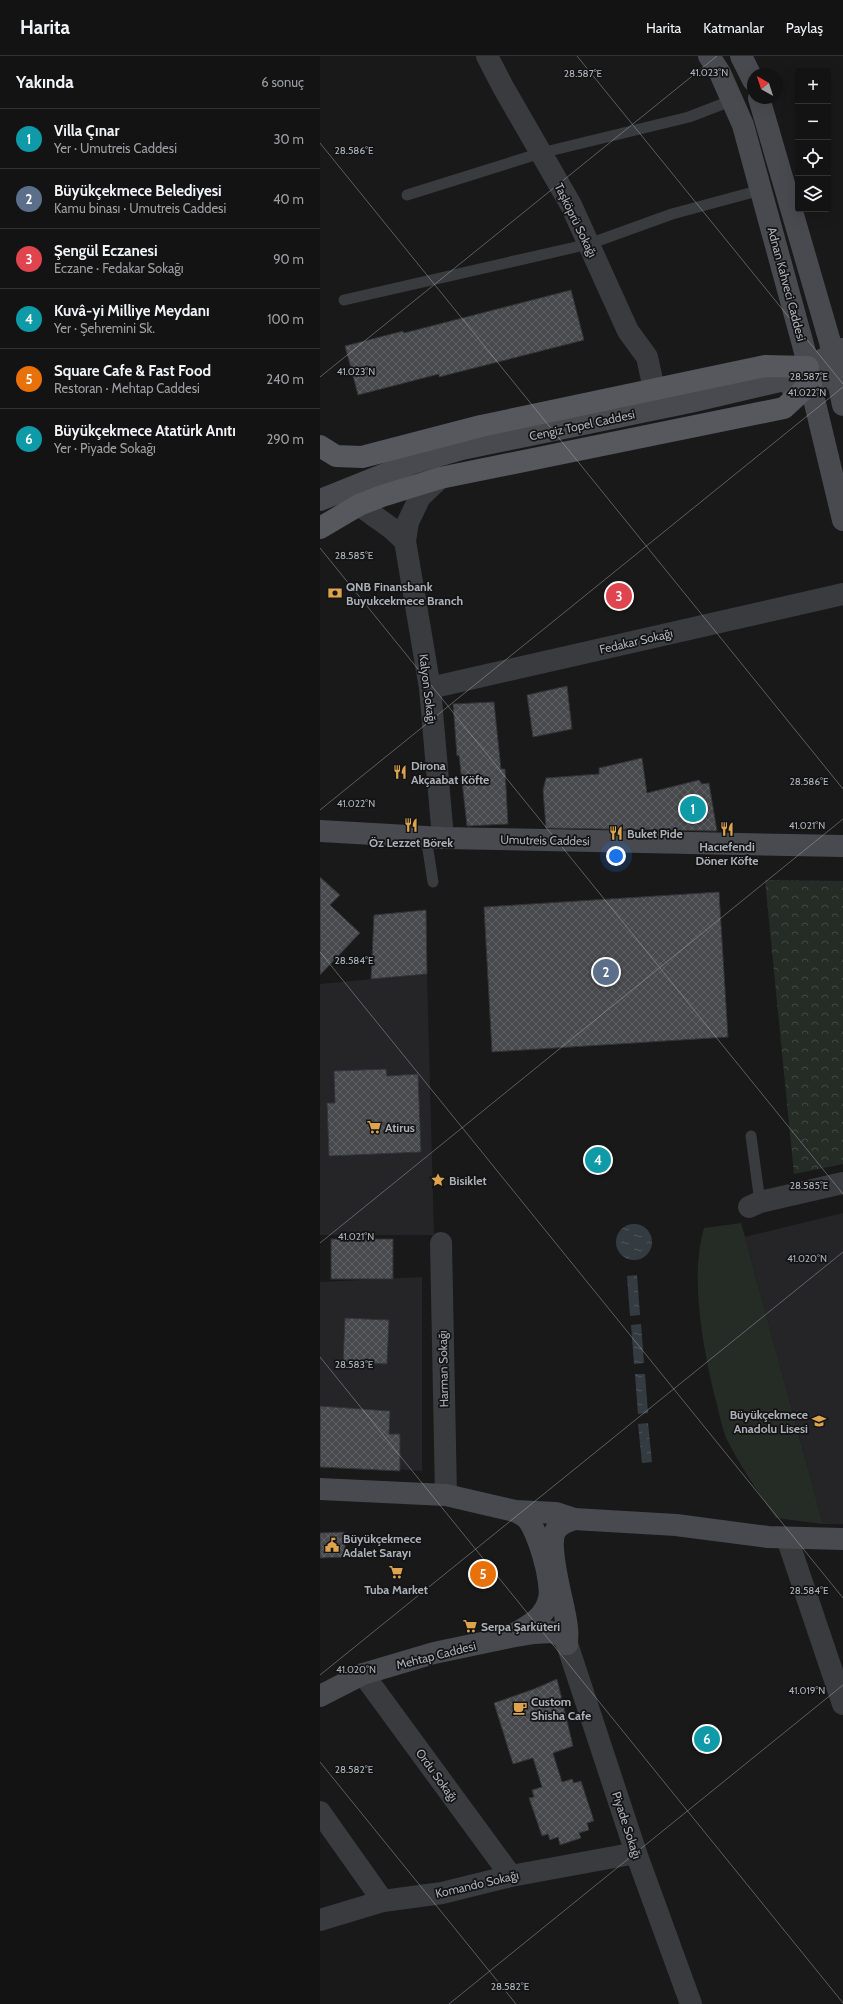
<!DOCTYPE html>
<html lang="tr">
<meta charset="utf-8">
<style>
body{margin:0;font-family:Cabin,sans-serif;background:#1c1c1d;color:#f1f3f6}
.controls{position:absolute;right:12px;top:12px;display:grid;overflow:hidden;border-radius:4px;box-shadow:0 4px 16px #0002}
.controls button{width:36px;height:36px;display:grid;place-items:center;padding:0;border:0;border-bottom:1px solid #323234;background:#131314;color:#f1f3f6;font:20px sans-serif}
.compass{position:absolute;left:427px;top:12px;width:36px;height:36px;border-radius:50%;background:#131314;box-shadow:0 4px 16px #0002;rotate:321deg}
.you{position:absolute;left:296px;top:800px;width:14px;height:14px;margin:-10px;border:3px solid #fff;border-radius:50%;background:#1a73e8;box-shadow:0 0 0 6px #1a73e833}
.badge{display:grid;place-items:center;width:26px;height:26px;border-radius:50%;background:#ea580c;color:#fff;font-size:13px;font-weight:700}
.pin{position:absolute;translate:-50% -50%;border:2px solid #fff;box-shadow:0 1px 4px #0006}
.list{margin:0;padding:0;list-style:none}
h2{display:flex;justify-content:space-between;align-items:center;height:52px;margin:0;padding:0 16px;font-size:17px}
h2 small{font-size:13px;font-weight:400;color:#9d9ea0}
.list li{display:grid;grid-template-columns:26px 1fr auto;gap:12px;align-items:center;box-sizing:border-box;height:60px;padding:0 16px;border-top:1px solid #323234}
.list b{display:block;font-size:15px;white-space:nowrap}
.list p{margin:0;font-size:13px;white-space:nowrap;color:#9d9ea0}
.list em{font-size:13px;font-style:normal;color:#9d9ea0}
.icon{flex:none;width:22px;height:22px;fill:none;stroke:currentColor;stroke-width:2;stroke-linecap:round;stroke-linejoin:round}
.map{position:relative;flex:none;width:523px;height:1948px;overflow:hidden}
header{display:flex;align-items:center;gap:24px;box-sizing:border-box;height:56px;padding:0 20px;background:#131314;border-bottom:1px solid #323234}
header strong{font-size:19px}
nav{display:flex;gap:22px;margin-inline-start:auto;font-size:14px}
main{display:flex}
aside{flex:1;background:#131314}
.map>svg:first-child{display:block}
.built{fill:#252527}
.grass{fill:#252c25}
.park{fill:url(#park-crowns)}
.water{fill:url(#water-ripples)}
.building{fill:url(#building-cross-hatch);stroke:#333336}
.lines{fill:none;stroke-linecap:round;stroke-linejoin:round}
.lane{stroke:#3a3b3f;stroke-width:11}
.street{stroke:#3a3b3f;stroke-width:22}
.secondary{stroke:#484a4f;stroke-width:22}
.primary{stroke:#56585e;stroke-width:22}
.ticks{fill:none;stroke:#acb1b9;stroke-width:1;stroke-opacity:0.45}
.labels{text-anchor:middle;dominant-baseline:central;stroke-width:3.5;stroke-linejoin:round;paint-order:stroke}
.street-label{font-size:12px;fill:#acb1b9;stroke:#141415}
.poi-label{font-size:12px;font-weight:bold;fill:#acb1b9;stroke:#141415;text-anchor:start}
.ticks-label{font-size:10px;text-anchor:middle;fill:#acb1b9;stroke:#141415;stroke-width:3.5;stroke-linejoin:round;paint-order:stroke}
</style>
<header>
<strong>Harita</strong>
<nav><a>Harita</a><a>Katmanlar</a><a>Paylaş</a></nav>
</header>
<main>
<aside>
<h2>Yakında<small>6 sonuç</small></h2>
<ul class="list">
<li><span class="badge" style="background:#0f9aa8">1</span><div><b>Villa Çınar</b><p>Yer · Umutreis Caddesi</p></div><em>30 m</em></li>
<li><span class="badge" style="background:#5c6f8a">2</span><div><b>Büyükçekmece Belediyesi</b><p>Kamu binası · Umutreis Caddesi</p></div><em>40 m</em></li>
<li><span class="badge" style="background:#e0444e">3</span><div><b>Şengül Eczanesi</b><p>Eczane · Fedakar Sokağı</p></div><em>90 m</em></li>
<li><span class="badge" style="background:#0f9aa8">4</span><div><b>Kuvâ-yi Milliye Meydanı</b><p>Yer · Şehremini Sk.</p></div><em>100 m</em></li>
<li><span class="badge" style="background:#e8710a">5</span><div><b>Square Cafe &amp; Fast Food</b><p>Restoran · Mehtap Caddesi</p></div><em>240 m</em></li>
<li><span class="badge" style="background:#0f9aa8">6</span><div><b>Büyükçekmece Atatürk Anıtı</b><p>Yer · Piyade Sokağı</p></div><em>290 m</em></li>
</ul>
</aside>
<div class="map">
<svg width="523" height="1948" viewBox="0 0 523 1948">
<defs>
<pattern id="park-crowns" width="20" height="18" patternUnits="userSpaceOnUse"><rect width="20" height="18" fill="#252c25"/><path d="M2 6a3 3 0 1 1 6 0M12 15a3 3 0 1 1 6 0" fill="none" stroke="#424843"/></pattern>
<pattern id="water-ripples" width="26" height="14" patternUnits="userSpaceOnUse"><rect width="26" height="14" fill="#343c42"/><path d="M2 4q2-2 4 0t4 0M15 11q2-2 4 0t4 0" fill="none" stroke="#4f565b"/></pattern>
<pattern id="building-cross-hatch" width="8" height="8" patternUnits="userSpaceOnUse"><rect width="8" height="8" fill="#48494d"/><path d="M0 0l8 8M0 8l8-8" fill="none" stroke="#606165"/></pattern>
</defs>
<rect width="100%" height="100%" fill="#19191a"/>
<g class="built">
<polygon points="107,918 114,1179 0,1179 0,928"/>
<polygon points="523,1157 523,1468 503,1468 425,1181"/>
<polygon points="102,1221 102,1415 0,1407 0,1226"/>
</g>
<path class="grass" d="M421,1167L425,1181L503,1468L456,1462C438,1436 420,1410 406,1382C402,1372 400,1360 397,1349C384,1298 369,1223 384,1172Z"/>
<polygon class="park" points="445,824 523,825 523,1108 474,1118"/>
<g class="water">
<circle cx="314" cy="1186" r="18"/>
<polygon points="317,1219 320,1259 310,1260 307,1220"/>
<polygon points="321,1268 324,1307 314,1308 311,1269"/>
<polygon points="315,1318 325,1318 328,1357 318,1358"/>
<polygon points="328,1367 332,1406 322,1407 318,1368"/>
</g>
<g class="building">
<polygon points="251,234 264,284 119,321 119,318 38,339 25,290 83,275 84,277"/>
<polygon points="247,630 252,673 213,681 207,639"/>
<polygon points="174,646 181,713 185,713 188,768 147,770 139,699 137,700 133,648"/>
<polygon points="322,702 327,737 379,724 382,728 389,727 397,775 226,772 223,734 226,722 279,718 279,712"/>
<polygon points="0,821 20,839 10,849 40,877 0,919"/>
<polygon points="399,836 408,981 172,996 164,851"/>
<polygon points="106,854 107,918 51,923 54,859"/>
<polygon points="66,1013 67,1020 98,1018 101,1096 9,1100 7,1047 15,1047 14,1015"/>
<rect x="11" y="1183" width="62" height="40"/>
<polygon points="25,1262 69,1264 67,1308 23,1306"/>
<polygon points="0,1350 70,1355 69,1378 80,1378 80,1415 0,1411"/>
<polygon points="24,1476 26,1501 0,1502 0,1477"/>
<polygon points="237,1623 253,1690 233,1697 242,1726 252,1723 254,1727 261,1725 274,1765 267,1767 269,1774 259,1777 261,1782 240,1789 238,1781 230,1784 228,1778 222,1780 209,1742 214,1741 212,1734 222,1731 213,1702 193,1708 174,1647 214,1633"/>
</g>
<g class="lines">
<g class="lane">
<polyline points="87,139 221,97 369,61 413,44"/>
<polyline points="24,244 269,188 352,158 441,134"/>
<polyline points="106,781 113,826"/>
<polyline points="431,1080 440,1146"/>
</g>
<g class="street">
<polyline points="167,0 183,31 251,149 308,275 327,301 334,333"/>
<polyline points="120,422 100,441 88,466 85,485 110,632 123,782"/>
<polyline points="39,449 71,472 85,485"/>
<polyline points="110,632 523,538"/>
<polyline points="429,1151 440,1146 523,1127"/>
<polyline points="121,1187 126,1439"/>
<polyline points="467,1482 523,1648"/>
<polyline points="247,1588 316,1797 371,1948"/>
<polyline points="43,1618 191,1820"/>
<polyline points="0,1756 63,1845"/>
<polyline points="0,1864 63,1845 122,1837 191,1820 316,1797"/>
</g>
<g class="secondary">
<polyline points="389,0 400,17 423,69 485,296 493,339 523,464"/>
<polyline points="421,0 433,24"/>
<polyline points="439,42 510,286 523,349"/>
<polyline points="472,332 523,318"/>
<polyline points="0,444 90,408 142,393 370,346 460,325 523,293"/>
<polyline points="0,775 123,782 523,790"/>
<polyline points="0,1433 126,1439 195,1455 236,1457 254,1463 356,1469 448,1481 523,1483"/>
<path d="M195,1455C198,1457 203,1459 206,1462C218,1473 233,1527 229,1543C225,1561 210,1569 196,1577"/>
<path d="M247,1588C247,1583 248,1577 247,1572C246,1552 225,1491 236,1474C240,1468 248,1465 254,1463"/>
<polyline points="0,1640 43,1618 114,1597 190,1581 214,1577 232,1576 242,1580 247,1588"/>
</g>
<g class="primary">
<polyline points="0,390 16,400 42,401 161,370 445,310 488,311"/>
<polyline points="0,472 39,449 62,440 120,422 464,352 491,327"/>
</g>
</g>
<path class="ticks" d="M257,0L523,328M0,87L523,733M0,321L397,0M0,492L523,1138M0,754L523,331M0,896L523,1542M0,1187L523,763M0,1301L523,1947M0,1619L523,1196M0,1706L196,1948M129,1948L523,1629"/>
<defs>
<symbol id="bank-bare" viewBox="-9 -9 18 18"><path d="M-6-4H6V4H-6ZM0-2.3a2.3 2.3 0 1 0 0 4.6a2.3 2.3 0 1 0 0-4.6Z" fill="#dea44d" stroke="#141415" stroke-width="2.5" paint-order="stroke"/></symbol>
<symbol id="restaurant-bare" viewBox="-9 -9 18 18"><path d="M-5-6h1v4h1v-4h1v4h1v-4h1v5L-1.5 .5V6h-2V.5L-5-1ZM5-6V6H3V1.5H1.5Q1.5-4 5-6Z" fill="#dea44d" stroke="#141415" stroke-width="2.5" paint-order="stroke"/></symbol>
<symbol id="supermarket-bare" viewBox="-9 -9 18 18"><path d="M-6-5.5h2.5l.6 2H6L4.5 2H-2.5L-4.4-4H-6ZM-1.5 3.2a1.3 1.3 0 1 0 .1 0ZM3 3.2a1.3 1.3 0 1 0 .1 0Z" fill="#dea44d" stroke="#141415" stroke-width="2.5" paint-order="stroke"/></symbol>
<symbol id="sight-bare" viewBox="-9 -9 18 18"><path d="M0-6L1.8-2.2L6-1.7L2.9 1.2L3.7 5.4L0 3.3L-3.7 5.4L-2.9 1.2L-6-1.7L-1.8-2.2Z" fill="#dea44d" stroke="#141415" stroke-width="2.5" paint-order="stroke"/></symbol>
<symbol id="school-bare" viewBox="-9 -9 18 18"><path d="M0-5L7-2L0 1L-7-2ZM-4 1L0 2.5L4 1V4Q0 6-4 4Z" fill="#dea44d" stroke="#141415" stroke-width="2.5" paint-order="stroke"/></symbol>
<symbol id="civic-bare" viewBox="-9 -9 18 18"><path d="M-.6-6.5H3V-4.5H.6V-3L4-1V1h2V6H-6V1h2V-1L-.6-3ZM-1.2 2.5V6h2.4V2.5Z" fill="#dea44d" stroke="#141415" stroke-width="2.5" paint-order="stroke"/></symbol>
<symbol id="cafe-bare" viewBox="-9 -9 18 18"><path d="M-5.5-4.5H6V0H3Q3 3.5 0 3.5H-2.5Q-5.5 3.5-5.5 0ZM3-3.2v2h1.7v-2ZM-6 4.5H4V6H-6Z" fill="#dea44d" stroke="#141415" stroke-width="2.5" paint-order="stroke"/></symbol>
</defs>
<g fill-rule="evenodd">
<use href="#bank-bare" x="5" y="527" width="20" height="20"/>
<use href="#restaurant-bare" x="70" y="706" width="20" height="20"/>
<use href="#restaurant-bare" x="81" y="759" width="20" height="20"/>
<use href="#restaurant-bare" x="397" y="763" width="20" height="20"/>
<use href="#restaurant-bare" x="286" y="767" width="20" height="20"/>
<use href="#supermarket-bare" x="44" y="1061" width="20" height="20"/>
<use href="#sight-bare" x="108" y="1114" width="20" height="20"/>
<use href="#school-bare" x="489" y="1355" width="20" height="20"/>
<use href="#civic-bare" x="2" y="1479" width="20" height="20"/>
<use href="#supermarket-bare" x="66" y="1506" width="20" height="20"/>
<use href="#supermarket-bare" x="140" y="1560" width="20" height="20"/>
<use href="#cafe-bare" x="190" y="1642" width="20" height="20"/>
</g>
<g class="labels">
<g class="street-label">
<text transform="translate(256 164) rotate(64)">Taşköprü Sokağı</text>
<text transform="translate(467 228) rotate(75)">Adnan Kahveci Caddesi</text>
<text transform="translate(262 369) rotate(-12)">Cengiz Topel Caddesi</text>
<text transform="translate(316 585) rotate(-13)">Fedakar Sokağı</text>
<text transform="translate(108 633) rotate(83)">Kalyon Sokağı</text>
<text transform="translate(225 784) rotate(1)">Umutreis Caddesi</text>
<text transform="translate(123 1313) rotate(-91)">Harman Sokağı</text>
<text transform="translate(116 1599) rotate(-14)">Mehtap Caddesi</text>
<text transform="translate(117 1719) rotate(54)">Ordu Sokağı</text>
<text transform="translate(307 1769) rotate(72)">Piyade Sokağı</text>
<text transform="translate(157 1828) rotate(-13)">Komando Sokağı</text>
</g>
<g class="poi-label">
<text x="26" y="530">QNB Finansbank<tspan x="26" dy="14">Buyukcekmece Branch</tspan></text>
<text x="91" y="709">Dirona<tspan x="91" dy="14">Akçaabat Köfte</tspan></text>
<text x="307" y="777">Buket Pide</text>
<text x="91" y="786" text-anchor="middle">Öz Lezzet Börek</text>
<text x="407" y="790" text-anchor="middle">Hacıefendi<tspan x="407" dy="14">Döner Köfte</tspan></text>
<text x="65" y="1071">Atirus</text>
<text x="129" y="1124">Bisiklet</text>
<text x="488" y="1358" text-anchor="end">Büyükçekmece<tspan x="488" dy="14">Anadolu Lisesi</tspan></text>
<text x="23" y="1482">Büyükçekmece<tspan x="23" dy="14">Adalet Sarayı</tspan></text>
<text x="76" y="1533" text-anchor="middle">Tuba Market</text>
<text x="161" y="1570">Serpa Şarküteri</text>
<text x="211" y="1645">Custom<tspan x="211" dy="14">Shisha Cafe</tspan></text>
</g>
</g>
<g class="ticks-label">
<text x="389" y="20">41.023°N</text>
<text x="263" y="21">28.587°E</text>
<text x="34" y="98">28.586°E</text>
<text x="36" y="319">41.023°N</text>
<text x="489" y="324">28.587°E</text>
<text x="487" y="340">41.022°N</text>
<text x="34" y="503">28.585°E</text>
<text x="489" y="729">28.586°E</text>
<text x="36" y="751">41.022°N</text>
<text x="487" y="773">41.021°N</text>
<text x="34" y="908">28.584°E</text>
<text x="489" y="1133">28.585°E</text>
<text x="36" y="1184">41.021°N</text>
<text x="487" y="1206">41.020°N</text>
<text x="34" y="1312">28.583°E</text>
<text x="489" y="1538">28.584°E</text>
<text x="36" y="1617">41.020°N</text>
<text x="487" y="1638">41.019°N</text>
<text x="34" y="1717">28.582°E</text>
<text x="190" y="1934">28.582°E</text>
</g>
</svg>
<div class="controls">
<button>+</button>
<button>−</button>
<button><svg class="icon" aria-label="locate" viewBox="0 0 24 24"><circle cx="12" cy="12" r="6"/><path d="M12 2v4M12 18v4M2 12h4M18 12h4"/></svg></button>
<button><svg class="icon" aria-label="layers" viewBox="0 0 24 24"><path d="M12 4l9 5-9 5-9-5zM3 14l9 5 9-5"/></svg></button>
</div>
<svg class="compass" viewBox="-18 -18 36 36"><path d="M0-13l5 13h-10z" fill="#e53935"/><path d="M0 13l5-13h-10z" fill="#9d9ea0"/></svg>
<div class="you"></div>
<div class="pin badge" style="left:373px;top:753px;background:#0f9aa8">1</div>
<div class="pin badge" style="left:286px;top:916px;background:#5c6f8a">2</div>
<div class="pin badge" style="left:299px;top:540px;background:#e0444e">3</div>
<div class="pin badge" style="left:278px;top:1104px;background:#0f9aa8">4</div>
<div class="pin badge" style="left:163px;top:1518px;background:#e8710a">5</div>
<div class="pin badge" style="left:387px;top:1683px;background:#0f9aa8">6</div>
</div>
</main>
